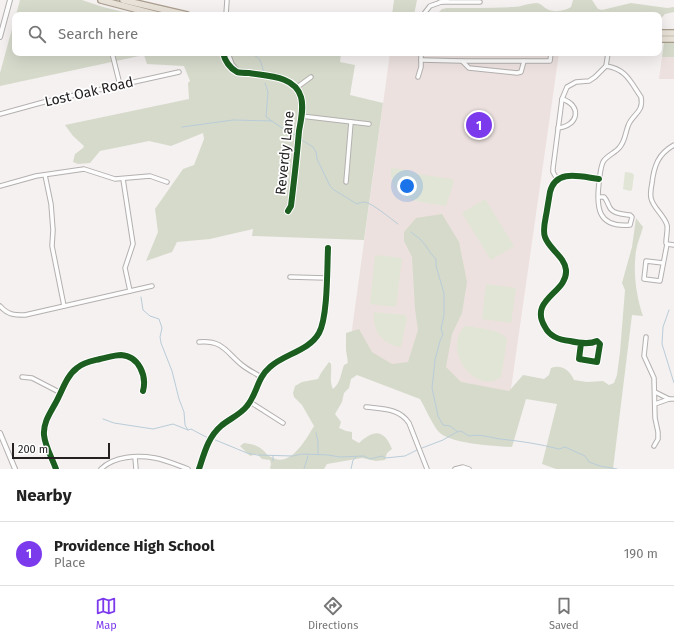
<!DOCTYPE html>
<style>
body{margin:0;font-family:"Fira Sans",sans-serif;background:#f6f6f6;color:#222}
.scale{position:absolute;left:12px;bottom:10px;width:98px;box-sizing:border-box;padding-left:4px;border:2px solid #242120;border-top:0;font-size:11px;line-height:14px;white-space:nowrap;color:#242120;-webkit-text-stroke:3px #fff;paint-order:stroke}
.you{position:absolute;left:407px;top:186px;width:14px;height:14px;margin:-10px;border:3px solid #fff;border-radius:50%;background:#1a73e8;box-shadow:0 0 0 6px #1a73e833}
.badge{display:grid;place-items:center;width:26px;height:26px;border-radius:50%;background:#7c3aed;color:#fff;font-size:13px;font-weight:700}
.pin{position:absolute;translate:-50% -50%;border:2px solid #fff;box-shadow:0 1px 4px #0006}
.list{margin:0;padding:0;list-style:none}
h2{display:flex;justify-content:space-between;align-items:center;height:52px;margin:0;padding:0 16px;font-size:17px}
h2 small{font-size:13px;font-weight:400;color:#767676}
.list li{display:grid;grid-template-columns:26px 1fr auto;gap:12px;align-items:center;box-sizing:border-box;height:64px;padding:0 16px;border-top:1px solid #e0e0e0}
.list b{display:block;font-size:15px;white-space:nowrap}
.list p{margin:0;font-size:13px;white-space:nowrap;color:#767676}
.list em{font-size:13px;font-style:normal;color:#767676}
.icon{flex:none;width:22px;height:22px;fill:none;stroke:currentColor;stroke-width:2;stroke-linecap:round;stroke-linejoin:round}
.map{position:relative;flex:none;width:674px;height:469px;overflow:hidden}
.search{position:absolute;background:#fff;box-shadow:0 4px 16px #0002;left:12px;right:12px;top:12px;height:44px;display:flex;align-items:center;gap:10px;box-sizing:border-box;padding:0 14px;border-radius:8px;color:#767676;font-size:15px}
.sheet{height:116px;background:#fff}
nav{display:flex;justify-content:space-around;align-items:center;box-sizing:border-box;height:56px;border-top:1px solid #e0e0e0;background:#fff;font-size:11px;color:#767676}
nav a{display:grid;justify-items:center;gap:2px}
nav .on{color:#7c3aed}
.map>svg:first-child{display:block}
.built{fill:#ece1de}
.green{fill:#e1e5d5}
.forest{fill:#d6dacb}
.lines{fill:none;stroke-linecap:round;stroke-linejoin:round}
.stream{stroke:#b9ccd8;stroke-width:1}
.minor-casing{stroke:#b3b0af;stroke-width:5.5}
.tertiary-casing{stroke:#b3b0af;stroke-width:6}
.primary-casing{stroke:#aa9e8e;stroke-width:8}
.minor{stroke:#fefdfd;stroke-width:3.5}
.tertiary{stroke:#fefdfd;stroke-width:4}
.primary{stroke:#e8e2d8;stroke-width:5.5}
.cycleway-casing{stroke:#fff;stroke-width:8}
.cycleway{stroke:#1b5e20;stroke-width:6}
.labels{text-anchor:middle;dominant-baseline:central;stroke-width:3.5;stroke-linejoin:round;paint-order:stroke}
.street-label{font-size:14px;fill:#242120;stroke:#fff}
</style>
<div class="map">
<svg width="674" height="469" viewBox="0 0 674 469">
<rect width="100%" height="100%" fill="#f5f1f0"/>
<g class="built">
<polygon points="390,53 559,53 510,396 346,373"/>
<polygon points="662,57 674,57 674,79 659,79"/>
</g>
<g class="green">
<path d="M391,168L407,170L411,173L451,179L454,181L446,206C420,201 390,203 391,168Z"/>
<polygon points="625,172 632,173 634,175 632,190 630,191 623,189"/>
<polygon points="485,199 514,246 491,260 462,213"/>
<polygon points="375,255 402,258 396,307 370,304"/>
<polygon points="486,284 516,288 511,323 482,319"/>
<path d="M374,312L405,315L407,318L401,347C383,345 372,331 374,312Z"/>
<path d="M465,326C476,328 503,329 507,340L501,377C479,396 440,352 465,326Z"/>
</g>
<g class="forest">
<polygon points="20,0 82,0 103,7 136,15 16,15"/>
<polygon points="394,0 417,0 414,15 392,15"/>
<path d="M573,0H592L598,9L602,10L631,3L667,8L674,7V12L665,14L659,21V15H436L442,9L447,8C469,8 491,8 513,7C521,7 528,3 537,3C542,4 543,7 547,9C554,13 565,11 571,7Z"/>
<polygon points="15,18 15,53 341,53 340,62 355,65 350,95 383,103 364,240 252,236 253,229 210,239 177,242 172,252 146,261 158,232 155,209 183,169 194,165 204,139 203,133 171,146 149,141 100,151 90,163 78,164 73,162 75,154 83,148 84,146 73,136 65,125 189,99 188,83 190,81 184,66 147,64 144,55 0,86 0,73"/>
<polygon points="664,42 674,42 674,57 662,57"/>
<path d="M442,214L459,242L467,282L462,313L452,334L446,367L461,382L509,391L523,375L544,379L549,375L551,368C562,364 570,371 574,380L587,382L603,381L609,385L614,383L617,375L620,352L625,290L622,283L632,247L636,218L643,227C641,235 637,243 636,251C633,272 636,296 643,316L632,315L613,469H556L542,464L557,404L526,399L512,447C495,446 448,444 438,431C431,422 426,409 420,399L357,375L351,379L349,388L344,393L342,402L335,414L341,422L339,428L346,431L352,432V439L359,443C374,429 384,429 392,449L387,453L385,460L376,461L362,458L327,464L324,469H271L270,468L271,464L270,460L262,459L257,454L250,456L240,446L244,443C252,444 258,445 264,451C266,453 268,456 271,457C290,469 306,439 314,426L302,405L294,397L293,393L295,386L302,382L318,379L321,373L329,362L331,364C332,373 329,381 333,389C340,384 341,373 344,365L348,363L346,350V333L359,329L372,352L392,364L408,362L418,330L415,309L412,257L404,241V232L416,218Z"/>
</g>
<g class="lines">
<g class="stream">
<path d="M234,54C241,54 254,52 259,59C262,63 262,68 264,72"/>
<polyline points="265,83 268,92 266,117 288,132 296,135"/>
<polyline points="182,127 233,120 272,121"/>
<path d="M300,139L313,147L316,152L317,159L330,186L334,190L357,204C359,203 362,202 364,202C371,202 391,219 398,224"/>
<path d="M411,232C414,235 418,237 421,240C427,246 430,254 436,259V266L444,293V315L441,329L443,334L440,341L435,360L432,388L438,416L443,425L450,426L458,432L461,431L469,436C483,434 487,437 500,439C520,441 540,444 559,449L565,447L585,456L589,462L600,466L617,469"/>
<polyline points="141,297 143,310 150,316 159,319 162,328 160,337 161,343 172,371 179,399 184,412 185,425 188,430"/>
<polyline points="669,310 663,327 662,344 674,383"/>
<polyline points="103,419 114,423 153,429 173,424 188,430 191,429 208,438"/>
<polyline points="316,433 318,442 318,454"/>
<polyline points="213,439 247,453 257,455 293,456 302,454 328,455 340,457 364,456 370,459 382,456 385,458 405,456 417,450"/>
<polyline points="422,448 443,440 457,432"/>
<polyline points="273,461 273,456"/>
<polyline points="304,469 308,456"/>
<polyline points="351,469 353,460 356,457"/>
</g>
<defs>
<g id="minor">
<polyline points="440,2 480,2"/>
<polyline points="226,15 227,0"/>
<polyline points="423,15 430,6 447,0"/>
<polyline points="112,53 120,85"/>
<path d="M223,53C225,61 230,68 237,72C241,73 246,73 249,73C268,76 295,76 301,97C304,107 301,120 299,131C297,156 294,181 291,206L288,211"/>
<polyline points="228,53 232,64 236,69"/>
<polyline points="421,60 462,61 469,68 517,73 521,72 524,61 550,61 551,53"/>
<polyline points="462,61 524,61"/>
<polyline points="418,77 421,67 421,53"/>
<polyline points="296,88 311,77"/>
<polyline points="0,114 44,102 179,72"/>
<polyline points="301,116 369,124"/>
<path d="M558,128C579,126 582,105 562,99"/>
<path d="M674,145C658,154 654,166 652,183C651,188 650,193 651,198C653,208 664,215 667,225C668,230 666,237 666,243L667,244L674,245"/>
<polyline points="45,175 51,204 53,230 52,246 64,306"/>
<polyline points="123,179 133,244 125,268 130,291"/>
<polyline points="557,179 553,172 553,168 562,99 567,87 576,82 589,81 595,77 606,66 608,53"/>
<polyline points="346,182 351,122"/>
<polyline points="0,186 36,176 84,169 115,179 150,176 167,182"/>
<path d="M598,197H604C607,200 607,202 609,206C612,214 622,214 630,215L632,217L630,225C598,228 596,208 599,183C600,176 600,169 603,162C606,156 615,153 619,148C625,142 625,134 628,126C632,114 644,113 641,97C630,81 626,69 606,66"/>
<polyline points="663,263 646,261 644,279 660,281 667,244"/>
<polyline points="290,277 326,278"/>
<path d="M0,306C8,315 14,315 25,315L152,286"/>
<polyline points="646,337 644,356 654,378 655,418 658,432 658,439 654,446"/>
<path d="M199,342C223,340 226,352 242,365C248,370 255,373 261,377"/>
<path d="M581,343L579,359L597,362L600,344L597,341C589,345 579,343 570,341C559,340 550,337 545,327C528,299 568,293 566,270C565,257 549,249 545,237C542,229 546,218 547,210C548,204 549,198 550,192C556,168 582,177 599,179"/>
<polyline points="22,377 32,378 61,393"/>
<polyline points="655,392 669,399"/>
<polyline points="250,402 283,423"/>
<polyline points="655,404 669,399 674,399"/>
<path d="M366,407C382,409 399,408 409,423L427,469"/>
<polyline points="135,457 136,469"/>
<path d="M56,469C52,458 45,446 44,435C43,423 50,413 55,404C62,392 66,376 77,368C84,362 92,361 100,359C106,358 114,355 121,355C139,356 147,376 143,391"/>
<path d="M101,469C114,456 137,455 155,458C166,460 177,465 188,469"/>
<path d="M199,469C204,454 208,437 221,426C229,419 240,415 247,406C257,394 257,378 270,367C284,354 309,351 319,333C328,316 327,268 328,248"/>
<polyline points="455,469 463,467 469,469"/>
</g>
<g id="tertiary">
<polyline points="0,37 10,0"/>
<polyline points="0,433 15,469"/>
</g>
<g id="primary">
<polyline points="101,0 158,15"/>
<polyline points="123,0 187,15"/>
<polyline points="659,33 674,33"/>
<polyline points="659,39 674,39"/>
</g>
</defs>
<use href="#minor" class="minor-casing"/>
<use href="#tertiary" class="tertiary-casing"/>
<use href="#primary" class="primary-casing"/>
<use href="#minor" class="minor"/>
<use href="#tertiary" class="tertiary"/>
<use href="#primary" class="primary"/>
<defs>
<g id="cycleway">
<path d="M223,53C225,61 230,68 237,72C241,73 246,73 249,73C268,76 295,76 301,97C304,107 301,120 299,131C297,156 294,181 291,206L288,211"/>
<path d="M581,343L579,359L597,362L600,344L597,341C589,345 579,343 570,341C559,340 550,337 545,327C528,299 568,293 566,270C565,257 549,249 545,237C542,229 546,218 547,210C548,204 549,198 550,192C556,168 582,177 599,179"/>
<path d="M56,469C52,458 45,446 44,435C43,423 50,413 55,404C62,392 66,376 77,368C84,362 92,361 100,359C106,358 114,355 121,355C139,356 147,376 143,391"/>
<path d="M199,469C204,454 208,437 221,426C229,419 240,415 247,406C257,394 257,378 270,367C284,354 309,351 319,333C328,316 327,268 328,248"/>
</g>
</defs>
<use href="#cycleway" class="cycleway-casing"/>
<use href="#cycleway" class="cycleway"/>
</g>
<g class="labels">
<g class="street-label">
<text transform="translate(89 92) rotate(-13)">Lost Oak Road</text>
<text transform="translate(285 153) rotate(-84)">Reverdy Lane</text>
</g>
</g>
</svg>
<div class="scale">200 m</div>
<div class="you"></div>
<div class="pin badge" style="left:479px;top:125px">1</div>
<div class="search"><svg class="icon" aria-label="search" viewBox="0 0 24 24"><circle cx="10" cy="10" r="6"/><path d="M15 15l6 6"/></svg>Search here</div>
</div>
<section class="sheet">
<h2>Nearby<small></small></h2>
<ul class="list">
<li><span class="badge">1</span><div><b>Providence High School</b><p>Place</p></div><em>190 m</em></li>
</ul>
</section>
<nav>
<a class="on"><svg class="icon" aria-label="map" viewBox="0 0 24 24"><path d="M3 6l6-2 6 2 6-2v14l-6 2-6-2-6 2zM9 4v14M15 6v14"/></svg>Map</a>
<a><svg class="icon" aria-label="directions" viewBox="0 0 24 24"><path d="M12 3l9 9-9 9-9-9zM9 14v-3h6M13 9l2 2-2 2"/></svg>Directions</a>
<a><svg class="icon" aria-label="saved" viewBox="0 0 24 24"><path d="M7 4h10v16l-5-4-5 4z"/></svg>Saved</a>
</nav>
